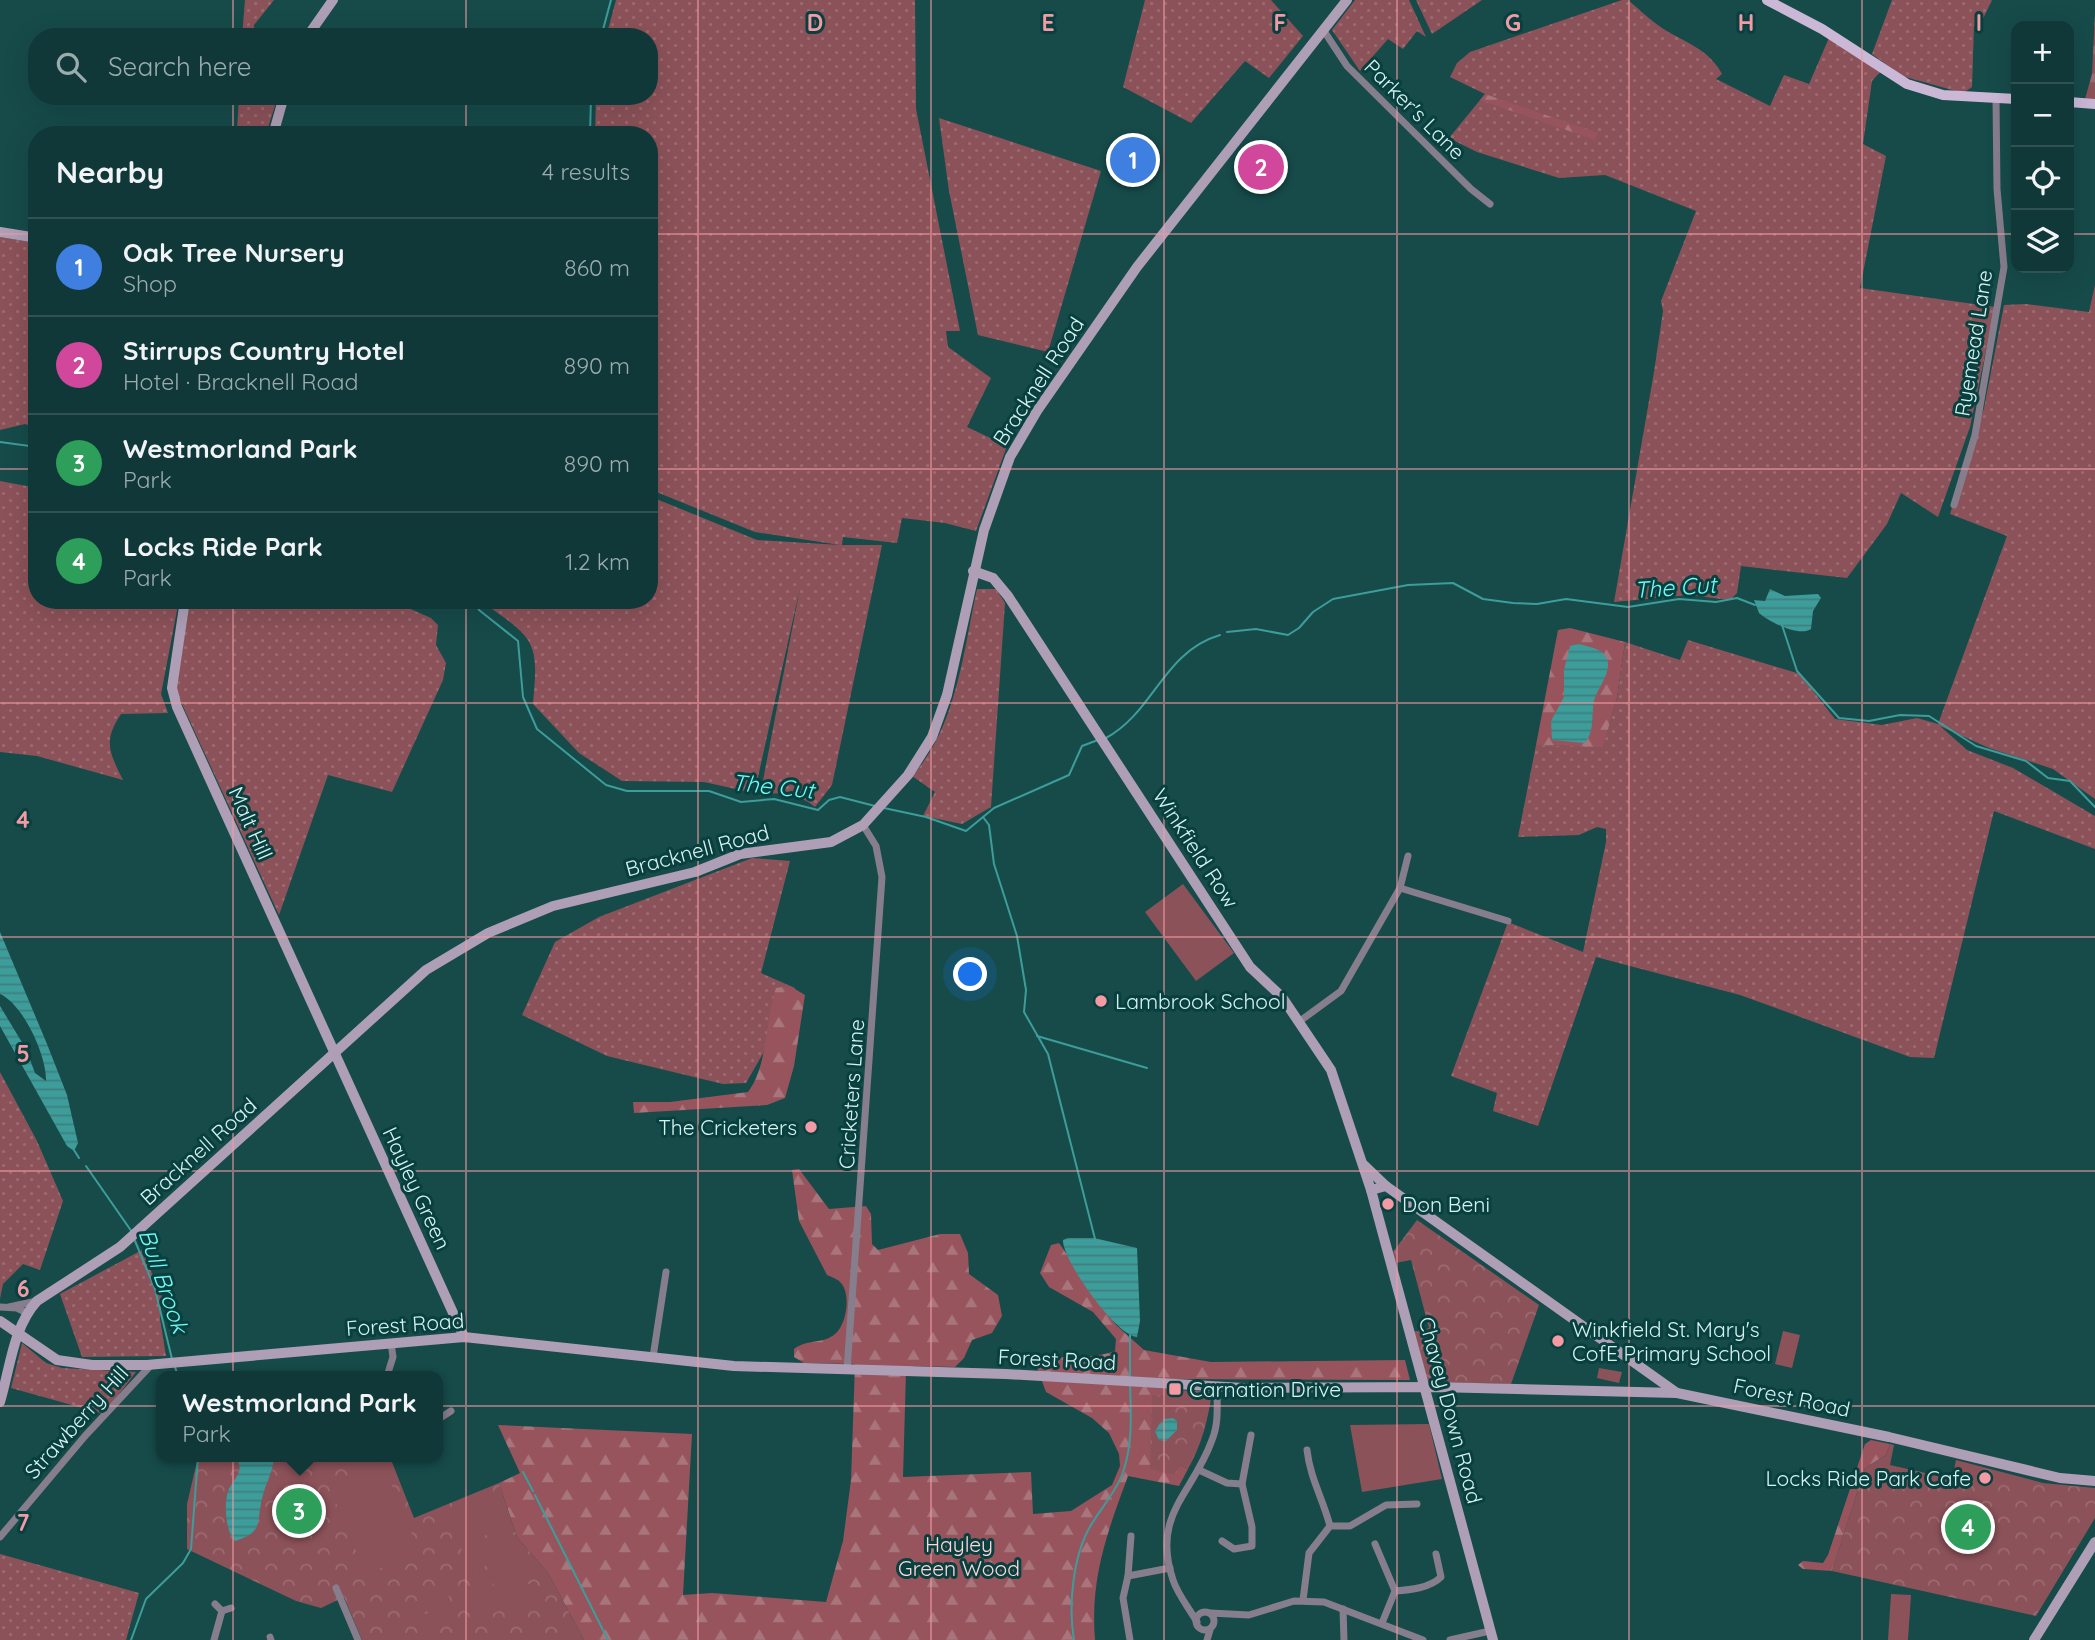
<!DOCTYPE html>
<meta charset="utf-8">
<style>
body{margin:0;font-family:Quicksand,sans-serif;background:#193f40;color:#f1f3f6}
.controls{position:absolute;right:21px;top:21px;display:grid;overflow:hidden;border-radius:14px;box-shadow:0 7px 28px #0002}
.controls button{width:63px;height:63px;display:grid;place-items:center;padding:0;border:0;border-bottom:2px solid #305253;background:#103838;color:#f1f3f6;font:35px sans-serif}
.you{position:absolute;left:971px;top:975px;width:24px;height:24px;margin:-18px;border:5px solid #fff;border-radius:50%;background:#1a73e8;box-shadow:0 0 0 10px #1a73e833}
.badge{display:grid;place-items:center;width:46px;height:46px;border-radius:50%;background:#f49aa4;color:#fff;font-size:23px;font-weight:700}
.pin{position:absolute;translate:-50% -50%;border:4px solid #fff;box-shadow:0 2px 7px #0006}
.popup{position:absolute;left:156px;top:1371px;width:287px;height:91px;box-sizing:border-box;display:grid;place-content:center;border-radius:14px;background:#103838;filter:drop-shadow(0 2px 5px #0005);font-size:23px;white-space:nowrap;color:#9cacae}
.popup b{font-size:26px;color:#f1f3f6}
.popup::after{content:'';position:absolute;left:50%;top:100%;margin-left:-14px;border:14px solid transparent;border-top-color:#103838}
.list{margin:0;padding:0;list-style:none}
h2{display:flex;justify-content:space-between;align-items:center;height:91px;margin:0;padding:0 28px;font-size:30px}
h2 small{font-size:23px;font-weight:400;color:#9cacae}
.list li{display:grid;grid-template-columns:46px 1fr auto;gap:21px;align-items:center;box-sizing:border-box;height:98px;padding:0 28px;border-top:2px solid #305253}
.list b{display:block;font-size:26px;white-space:nowrap}
.list p{margin:0;font-size:23px;white-space:nowrap;color:#9cacae}
.list em{font-size:23px;font-style:normal;color:#9cacae}
.icon{flex:none;width:38px;height:38px;fill:none;stroke:currentColor;stroke-width:2;stroke-linecap:round;stroke-linejoin:round}
.map{position:relative;flex:none;width:2095px;height:1640px;overflow:hidden}
.search{position:absolute;background:#103838;box-shadow:0 7px 28px #0002;left:28px;top:28px;width:630px;height:77px;display:flex;align-items:center;gap:18px;box-sizing:border-box;padding:0 24px;border-radius:28px;color:#9cacae;font-size:26px}
.panel{position:absolute;background:#103838;box-shadow:0 7px 28px #0002;left:28px;top:126px;width:630px;height:483px;border-radius:28px}
.map>svg:first-child{display:block}
.grass{fill:url(#grass-dots)}
.forest{fill:url(#forest-firs)}
.cemetery{fill:url(#cemetery-stones)}
.park{fill:url(#park-crowns)}
.garden{fill:#8c5259}
.water{fill:url(#water-rules)}
.lines{fill:none;stroke-linecap:round;stroke-linejoin:round}
.stream{stroke:#3d9d9b;stroke-width:2}
.street{stroke:#877e8d;stroke-width:7}
.secondary{stroke:#ae9fb7;stroke-width:10}
.primary{stroke:#cbb8d7;stroke-width:10}
.grid{fill:none;stroke:#f49aa4;stroke-width:2;stroke-opacity:0.55}
.poi-dot{fill:#f49aa4;stroke:#07403f;stroke-width:2.5}
.labels{text-anchor:middle;dominant-baseline:central;stroke-width:6;stroke-linejoin:round;paint-order:stroke}
.street-label{font-size:21px;fill:#d7f1f0;stroke:#07403f}
.poi-label{font-size:21px;fill:#d7f1f0;stroke:#07403f;text-anchor:start}
.park-label{font-size:21px;fill:#ffd5d8;stroke:#07403f}
.water-label{font-size:23px;font-style:italic;fill:#71f9f5;stroke:#07403f}
.grid-label{font-size:23px;text-anchor:middle;font-weight:bold;fill:#f49aa4;stroke:#07403f;stroke-width:6;stroke-linejoin:round;paint-order:stroke}
</style>
<div class="map">
<svg width="2095" height="1640" viewBox="0 0 2095 1640">
<defs>
<pattern id="grass-dots" width="8" height="8" patternUnits="userSpaceOnUse" patternTransform="scale(1.75)"><rect width="8" height="8" fill="#8c5259"/><path d="M2 2h.1M6 6h.1" fill="none" stroke="#9b6b71" stroke-width="1.8" stroke-linecap="round"/></pattern>
<pattern id="forest-firs" width="22" height="20" patternUnits="userSpaceOnUse" patternTransform="scale(1.75)"><rect width="22" height="20" fill="#97545d"/><path d="M5 1l3.5 6h-7zM16 11l3.5 6h-7z" fill="#a9757c"/></pattern>
<pattern id="cemetery-stones" width="16" height="16" patternUnits="userSpaceOnUse" patternTransform="scale(1.75)"><rect width="16" height="16" fill="#8c5259"/><path d="M2 7V4a2 2 0 0 1 4 0v3zM10 15v-3a2 2 0 0 1 4 0v3z" fill="#9b6b71"/></pattern>
<pattern id="park-crowns" width="20" height="18" patternUnits="userSpaceOnUse" patternTransform="scale(1.75)"><rect width="20" height="18" fill="#8c5259"/><path d="M2 6a3 3 0 1 1 6 0M12 15a3 3 0 1 1 6 0" fill="none" stroke="#9b6b71"/></pattern>
<pattern id="water-rules" width="6" height="5" patternUnits="userSpaceOnUse" patternTransform="scale(1.75)"><rect width="6" height="5" fill="#3d9d9b"/><path d="M0 2.5h6" fill="none" stroke="#3e7f7e"/></pattern>
</defs>
<rect width="100%" height="100%" fill="#164b4a"/>
<g class="grass">
<polygon points="245,0 274,0 254,25 255,37 242,37"/>
<path d="M616,0H915L916,109L960,331H946L948,347L991,378L967,427L1007,446L976,531L945,523L902,518L897,543L843,537L842,545H882L832,785L815,807C799,794 780,790 760,796L800,588L756,786L745,791L704,782L622,781L579,753L533,704C538,646 538,640 489,607L487,600H649V496L757,540L840,545L755,532L649,489V135H595L596,96H649V37H606Z"/>
<polygon points="1145,0 1271,0 1303,36 1269,78 1245,61 1191,123 1123,87"/>
<polygon points="1355,0 1409,0 1426,37 1417,31 1403,49 1388,39 1360,71 1332,30"/>
<polygon points="1416,0 1482,0 1432,34"/>
<path d="M1622,0H1628C1639,9 1650,20 1662,28C1685,43 1708,48 1722,74L1716,79L1770,106L1784,75L1809,84L1829,38L1880,72L1872,81L1863,144L1886,156L1860,288L1995,307L1970,427L1938,517L1901,493L1887,524L1847,578L1741,566L1737,593L1730,600L1689,595L1614,602L1654,372L1663,311L1661,301L1696,211L1605,175L1559,178L1477,152L1449,138L1485,94L1450,77L1457,63L1470,52Z"/>
<polygon points="1892,0 1992,0 1979,27 1974,26 1972,87 1963,93 1902,76 1872,54"/>
<polygon points="239,96 278,96 267,131 237,131"/>
<polygon points="939,118 1101,171 1048,352 978,335 949,191"/>
<polygon points="0,237 37,243 37,428 25,424 0,430"/>
<polygon points="2095,285 2095,799 2053,769 1989,748 1940,726 1967,750 2013,768 2095,816 2095,849 1994,811 1934,1058 1910,1057 1740,995 1596,957 1538,1126 1493,1111 1497,1093 1451,1076 1508,922 1583,952 1606,842 1606,829 1597,827 1579,835 1518,837 1536,745 1603,746 1617,698 1625,642 1680,660 1688,640 1800,674 1835,719 1882,725 1917,718 1938,724 2007,536 1950,514 1984,408 2004,305 2026,304 2089,312"/>
<path d="M0,481L37,488V600H179L161,694L168,713L121,714C103,741 109,752 123,780L37,756L0,752Z"/>
<path d="M977,589H996L1005,603L991,807L962,824L923,816L935,792L912,776C957,726 963,652 977,589Z"/>
<polygon points="190,600 390,600 431,618 438,625 436,645 446,663 443,680 392,792 328,775 279,915 176,691"/>
<polygon points="752,858 790,861 761,973 795,988 773,1036 746,1083 723,1084 607,1056 522,1015 555,942 599,917"/>
<polygon points="0,1072 37,1141 63,1201 40,1270 23,1264 3,1284 0,1299"/>
<polygon points="142,1250 162,1297 160,1319 166,1356 82,1357 60,1294"/>
<polygon points="22,1343 46,1363 62,1368 136,1372 104,1414 11,1388"/>
<polygon points="0,1554 139,1593 126,1640 0,1640"/>
</g>
<g class="forest">
<polygon points="1485,94 1598,133 1595,140 1480,100"/>
<polygon points="1570,628 1625,642 1617,698 1603,747 1536,745 1558,630"/>
<path d="M790,986L805,995L794,1066L785,1098L767,1105L634,1113L633,1102H670L748,1092C768,1066 765,1022 776,988Z"/>
<path d="M799,1169L829,1209L866,1206L871,1214L872,1244L878,1250L940,1234H960L968,1253L969,1274L998,1295L1002,1316L992,1333L972,1340L964,1358L955,1367L914,1366L906,1371L903,1477L1031,1472L1033,1514L1071,1511L1112,1485L1120,1466L1119,1454L1109,1433L1092,1418L1046,1392L1037,1368L1039,1361C1064,1353 1086,1361 1115,1351L1116,1339L1093,1312L1049,1287L1040,1273L1051,1245L1059,1243L1116,1325L1144,1350L1211,1362L1405,1360L1410,1380L1174,1379L1181,1465L1188,1469L1179,1486L1128,1476C1107,1533 1090,1578 1095,1640H584L548,1573L517,1537L499,1483L520,1473L498,1425L692,1434L683,1595L712,1593L826,1602L843,1541L851,1480L855,1364L804,1363L794,1357V1349C807,1339 824,1344 835,1334C847,1324 851,1294 841,1283C838,1279 831,1277 827,1275L799,1221L792,1170Z"/>
<polygon points="1871,1440 1890,1444 1886,1455 1865,1468 1832,1571 1803,1569 1798,1565 1803,1561 1823,1563 1828,1555 1865,1444"/>
</g>
<polygon class="cemetery" points="2095,13 2095,99 2085,99 2092,74"/>
<g class="park">
<polygon points="1417,1220 1539,1305 1511,1384 1428,1382 1413,1332 1429,1328 1411,1260 1395,1263 1393,1252"/>
<path d="M1174,1390L1212,1392C1208,1420 1202,1444 1188,1469L1181,1465L1175,1475L1150,1469L1152,1395L1174,1396Z"/>
<polygon points="1890,1444 1894,1445 1890,1465 1952,1479 1956,1460 2043,1483 2095,1488 2095,1518 2036,1616 1832,1571 1865,1468 1886,1455"/>
<polygon points="198,1457 290,1457 293,1467 329,1457 390,1457 414,1518 499,1483 517,1537 548,1573 584,1640 362,1640 344,1597 321,1608 296,1601 187,1549 187,1504"/>
</g>
<g class="garden">
<polygon points="1183,884 1234,953 1196,981 1145,912"/>
<polygon points="1783,1331 1800,1335 1792,1368 1775,1364"/>
<polygon points="1599,1368 1622,1372 1619,1383 1597,1378"/>
<polygon points="1429,1424 1442,1479 1362,1492 1350,1425"/>
<polygon points="382,1462 419,1552 366,1574 328,1484"/>
<polygon points="497,1493 510,1526 460,1545 447,1512"/>
<polygon points="511,1529 520,1553 470,1572 461,1548"/>
<polygon points="521,1556 530,1580 497,1593 488,1568"/>
<polygon points="532,1583 537,1599 504,1611 498,1595"/>
<polygon points="491,1585 501,1610 475,1620 465,1595"/>
<polygon points="445,1588 454,1609 445,1613 436,1592"/>
<polygon points="432,1594 441,1615 431,1619 422,1598"/>
<polygon points="1891,1594 1911,1595 1908,1640 1888,1640"/>
<polygon points="419,1600 428,1621 418,1625 409,1604"/>
</g>
<g class="water">
<path d="M1770,589L1785,596L1818,594L1821,598L1813,611L1811,629C1799,637 1769,622 1759,613L1754,600L1765,601Z"/>
<path d="M1579,644C1588,647 1603,648 1607,659C1612,673 1597,688 1594,701C1591,716 1595,730 1585,743L1552,740L1551,721L1564,697V670L1570,646Z"/>
<path d="M0,932L47,1044L67,1095L78,1143L74,1151L67,1146L0,1026V1006L26,1049L35,1073L46,1081C47,1056 23,1004 0,994Z"/>
<path d="M1068,1238H1094L1137,1248L1140,1321L1137,1337C1117,1337 1062,1260 1063,1240Z"/>
<polygon points="1173,1418 1177,1421 1177,1430 1166,1441 1159,1440 1155,1431 1164,1419"/>
<path d="M236,1457H274C273,1473 265,1484 262,1499C256,1523 264,1532 235,1541C225,1531 223,1499 230,1487C237,1475 244,1471 236,1457Z"/>
</g>
<g class="lines">
<g class="stream">
<polyline points="601,37 611,0"/>
<polyline points="590,135 591,96"/>
<polyline points="0,442 37,447"/>
<polyline points="474,600 479,610 518,641 523,697 537,729 606,785 627,791 709,791 741,802 774,799 818,810 829,800 840,797 875,806"/>
<polyline points="1782,625 1797,671 1839,718 1869,721 1900,715 1929,716 1976,746 2026,761 2048,778 2070,781 2095,807"/>
<polyline points="1227,632 1256,629 1288,635 1299,628 1313,612 1333,599 1408,585 1453,583 1483,599 1513,603 1537,604 1566,599 1628,607 1679,599 1716,602 1737,598 1755,605"/>
<path d="M1106,738C1154,712 1163,652 1220,635"/>
<polyline points="884,808 926,817 966,831 994,808 1069,775 1082,746 1098,740"/>
<polyline points="983,817 989,825 994,864 1017,936 1026,990 1024,1012 1048,1054 1095,1239"/>
<polyline points="1037,1036 1147,1068"/>
<polyline points="74,1150 79,1158"/>
<polyline points="86,1166 132,1232"/>
<polyline points="135,1241 155,1289 172,1359"/>
<polyline points="1130,1335 1130,1379"/>
<polyline points="175,1367 178,1376"/>
<polyline points="523,1472 533,1491"/>
<polyline points="535,1495 608,1640"/>
<polyline points="131,1640 146,1599 183,1563 191,1549 198,1457"/>
<path d="M1074,1640C1068,1605 1073,1555 1091,1525C1101,1508 1115,1493 1122,1475C1133,1446 1131,1415 1130,1384"/>
</g>
<g class="street">
<polyline points="1324,31 1347,66 1471,189 1490,204"/>
<polyline points="1954,505 1975,435 2004,267 1997,189 1996,98"/>
<polyline points="1400,888 1508,921"/>
<polyline points="1300,1021 1341,991 1400,888 1408,856"/>
<polyline points="0,1307 17,1308 27,1313"/>
<polyline points="9,1307 37,1301"/>
<polyline points="653,1357 666,1272"/>
<polyline points="847,1370 882,877 876,846 863,825"/>
<polyline points="387,1376 393,1357 391,1343"/>
<polyline points="437,1420 451,1411"/>
<path d="M1307,1450C1310,1478 1323,1499 1330,1526"/>
<polyline points="1199,1470 1227,1483 1242,1484"/>
<polyline points="0,1537 85,1436 152,1364"/>
<polyline points="1222,1541 1234,1549 1252,1546 1252,1527 1242,1484 1251,1435"/>
<path d="M1375,1544L1395,1591C1410,1590 1430,1588 1441,1577L1436,1554"/>
<polyline points="1128,1576 1131,1536"/>
<polyline points="336,1588 358,1640"/>
<polyline points="1303,1600 1309,1553 1330,1526 1350,1526 1386,1505 1417,1504"/>
<polyline points="215,1604 222,1611 231,1608"/>
<polyline points="1343,1609 1344,1640"/>
<circle cx="1205" cy="1621" r="9"/>
<polyline points="1210,1613 1249,1615 1294,1601 1324,1602 1423,1640"/>
<path d="M1197,1622C1189,1608 1178,1595 1173,1580C1151,1514 1193,1494 1212,1440C1219,1423 1217,1405 1217,1387"/>
<polyline points="1382,1623 1395,1591"/>
<polyline points="270,1637 271,1640"/>
<polyline points="214,1640 222,1611"/>
<polyline points="1130,1640 1123,1598 1128,1576 1170,1568"/>
<polyline points="1207,1640 1210,1630"/>
<polyline points="1450,1640 1490,1631"/>
</g>
<g class="secondary">
<polyline points="307,37 333,0"/>
<polyline points="273,135 284,96"/>
<polyline points="0,232 37,238"/>
<polyline points="973,571 993,578 1008,596 1250,967 1282,997 1331,1070 1371,1190 1493,1640"/>
<polyline points="185,600 172,688 177,707 464,1337"/>
<polyline points="1364,1165 1386,1186"/>
<polyline points="1371,1190 1386,1186 1677,1393"/>
<polyline points="0,1321 57,1360 92,1365 147,1365 464,1337 734,1366 1006,1374 1243,1388 1436,1387 1677,1393 1889,1437 2060,1478 2095,1481"/>
<path d="M0,1402C10,1369 13,1327 37,1301L120,1247L426,970L488,933L553,906L695,872L740,854L831,842L863,825L908,775L932,737L947,695L984,530L1010,457L1037,411L1137,267L1347,0"/>
<polyline points="2034,1640 2095,1542"/>
</g>
<g class="primary">
<polyline points="1767,0 1822,29 1907,84 1943,95 2016,99"/>
<polyline points="2069,102 2095,104"/>
</g>
</g>
<path class="grid" d="M233,0V37M466,0V37M698,0V1640M931,0V1640M1164,0V1640M1397,0V1640M1629,0V1640M1862,0V1640M233,96V135M466,96V135M0,234H37M649,234H2016M2069,234H2095M0,469H37M649,469H2095M233,600V1640M466,600V1640M0,703H2095M0,937H2095M0,1171H2095M0,1406H2095"/>
<g class="poi-dot">
<circle cx="1101" cy="1001" r="7"/>
<circle cx="811" cy="1127" r="7"/>
<circle cx="1388" cy="1204" r="7"/>
<circle cx="1558" cy="1341" r="7"/>
<rect x="1168" y="1382" width="14" height="14" rx="3.5"/>
<circle cx="1985" cy="1478" r="7"/>
</g>
<g class="labels">
<g class="street-label">
<text transform="translate(1415 109) rotate(45)">Parker's Lane</text>
<text transform="translate(1973 343) rotate(-81)">Ryemead Lane</text>
<text transform="translate(1038 381) rotate(-57)">Bracknell Road</text>
<text transform="translate(251 823) rotate(66)">Malt Hill</text>
<text transform="translate(1196 848) rotate(57)">Winkfield Row</text>
<text transform="translate(697 850) rotate(-15)">Bracknell Road</text>
<text transform="translate(851 1094) rotate(-86)">Cricketers Lane</text>
<text transform="translate(198 1151) rotate(-42)">Bracknell Road</text>
<text transform="translate(417 1188) rotate(65)">Hayley Green</text>
<text transform="translate(405 1324) rotate(-4)">Forest Road</text>
<text transform="translate(1057 1359) rotate(3)">Forest Road</text>
<text transform="translate(1792 1397) rotate(12)">Forest Road</text>
<text transform="translate(1451 1410) rotate(75)">Chavey Down Road</text>
<text transform="translate(76 1422) rotate(-48)">Strawberry Hill</text>
</g>
<g class="poi-label">
<text x="1115" y="1001">Lambrook School</text>
<text x="797" y="1127" text-anchor="end">The Cricketers</text>
<text x="1402" y="1204">Don Beni</text>
<text x="1572" y="1329">Winkfield St. Mary's<tspan x="1572" dy="24">CofE Primary School</tspan></text>
<text x="1189" y="1389">Carnation Drive</text>
<text x="1971" y="1478" text-anchor="end">Locks Ride Park Cafe</text>
</g>
<g class="park-label">
<text x="959" y="1544">Hayley<tspan x="959" dy="24">Green Wood</tspan></text>
</g>
<g class="water-label">
<text transform="translate(1675 587) rotate(-4)">The Cut</text>
<text transform="translate(773 786) rotate(6)">The Cut</text>
<text transform="translate(164 1281) rotate(71)">Bull Brook</text>
</g>
</g>
<g class="grid-label">
<text x="815" y="31">D</text>
<text x="1048" y="31">E</text>
<text x="1280" y="31">F</text>
<text x="1513" y="31">G</text>
<text x="1746" y="31">H</text>
<text x="1979" y="31">I</text>
<text x="23" y="828">4</text>
<text x="23" y="1062">5</text>
<text x="23" y="1297">6</text>
<text x="23" y="1531">7</text>
</g>
</svg>
<div class="controls">
<button>+</button>
<button>−</button>
<button><svg class="icon" aria-label="locate" viewBox="0 0 24 24"><circle cx="12" cy="12" r="6"/><path d="M12 2v4M12 18v4M2 12h4M18 12h4"/></svg></button>
<button><svg class="icon" aria-label="layers" viewBox="0 0 24 24"><path d="M12 4l9 5-9 5-9-5zM3 14l9 5 9-5"/></svg></button>
</div>
<div class="you"></div>
<div class="pin badge" style="left:1133px;top:160px;background:#3f7fe0">1</div>
<div class="pin badge" style="left:1261px;top:167px;background:#d1479c">2</div>
<div class="pin badge" style="left:299px;top:1511px;background:#2e9e5b">3</div>
<div class="popup"><b>Westmorland Park</b>Park</div>
<div class="pin badge" style="left:1968px;top:1527px;background:#2e9e5b">4</div>
<div class="search"><svg class="icon" aria-label="search" viewBox="0 0 24 24"><circle cx="10" cy="10" r="6"/><path d="M15 15l6 6"/></svg>Search here</div>
<section class="panel">
<h2>Nearby<small>4 results</small></h2>
<ul class="list">
<li><span class="badge" style="background:#3f7fe0">1</span><div><b>Oak Tree Nursery</b><p>Shop</p></div><em>860 m</em></li>
<li><span class="badge" style="background:#d1479c">2</span><div><b>Stirrups Country Hotel</b><p>Hotel · Bracknell Road</p></div><em>890 m</em></li>
<li><span class="badge" style="background:#2e9e5b">3</span><div><b>Westmorland Park</b><p>Park</p></div><em>890 m</em></li>
<li><span class="badge" style="background:#2e9e5b">4</span><div><b>Locks Ride Park</b><p>Park</p></div><em>1.2 km</em></li>
</ul>
</section>
</div>
